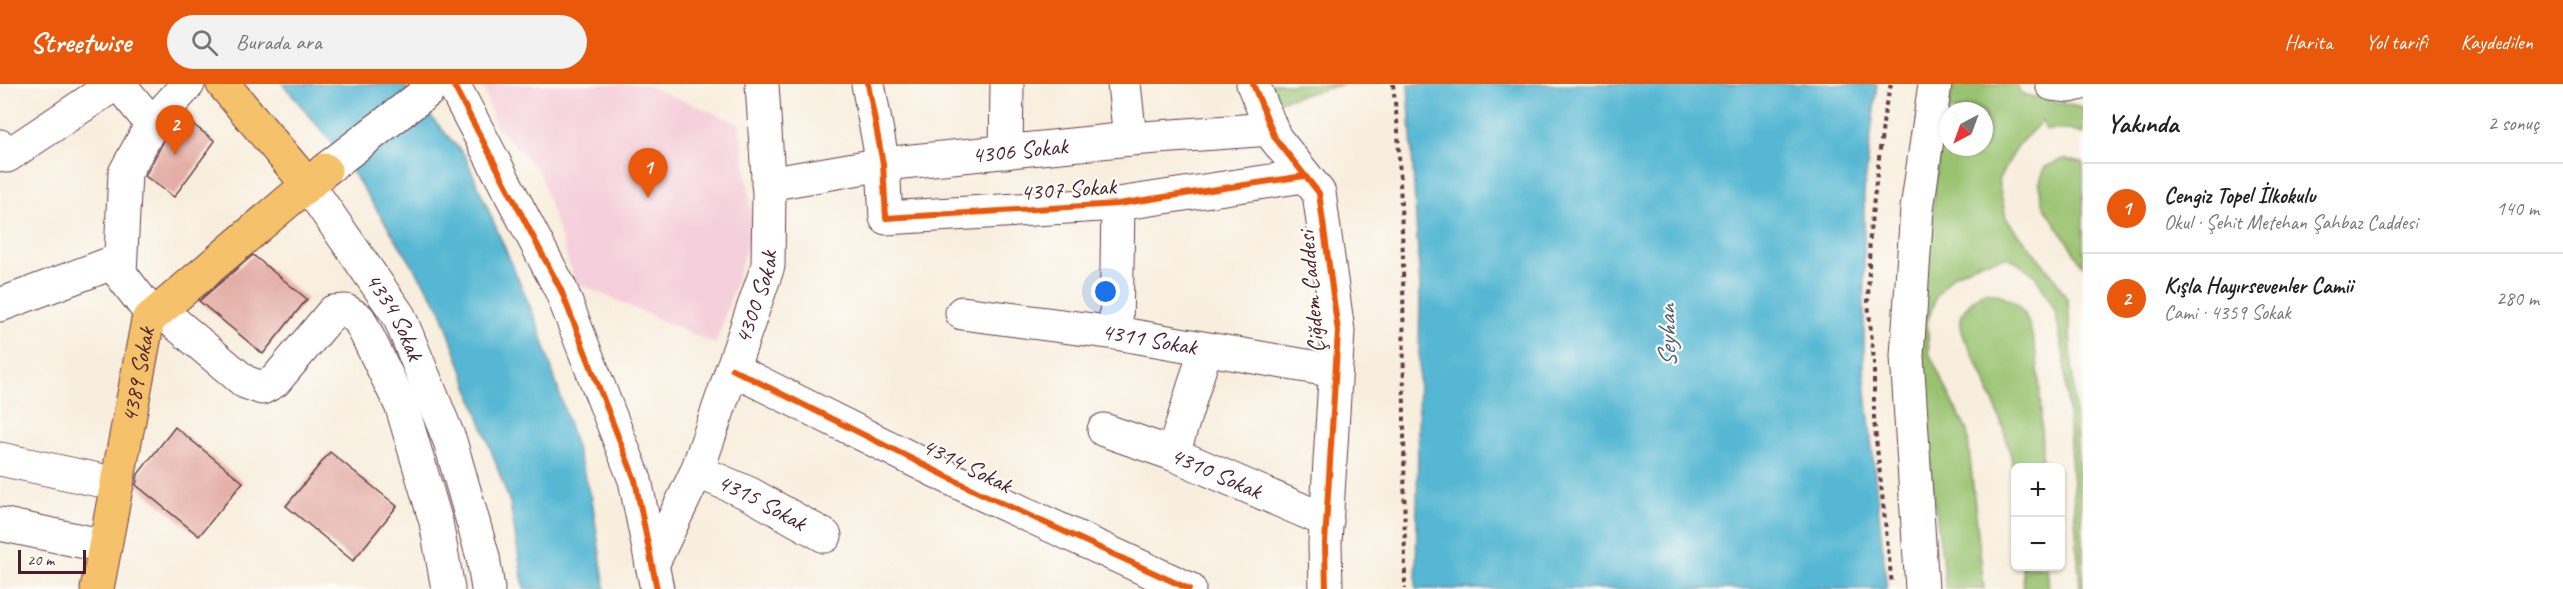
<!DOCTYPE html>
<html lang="tr">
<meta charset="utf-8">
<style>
body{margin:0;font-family:Caveat,sans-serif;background:#f2f2f2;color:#222}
.controls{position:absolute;right:18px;bottom:18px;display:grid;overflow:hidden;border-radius:9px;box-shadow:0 2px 4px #0004}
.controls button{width:54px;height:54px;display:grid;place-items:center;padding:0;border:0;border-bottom:2px solid #e0e0e0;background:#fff;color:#222;font:30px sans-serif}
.compass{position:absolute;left:1939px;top:18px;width:54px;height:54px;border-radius:50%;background:#fff;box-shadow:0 2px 4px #0004;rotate:221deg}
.scale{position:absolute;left:18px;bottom:15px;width:68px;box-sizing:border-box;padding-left:6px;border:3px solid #4a1f2b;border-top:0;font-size:16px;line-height:21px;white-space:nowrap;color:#4a1f2b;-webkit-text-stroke:4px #fdfcf7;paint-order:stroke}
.you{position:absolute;left:1106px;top:208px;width:21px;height:21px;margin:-15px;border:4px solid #fff;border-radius:50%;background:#1a73e8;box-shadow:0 0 0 9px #1a73e833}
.badge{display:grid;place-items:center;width:39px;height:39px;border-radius:50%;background:#ea580c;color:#fff;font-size:20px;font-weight:700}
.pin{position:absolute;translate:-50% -50px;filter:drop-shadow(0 2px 3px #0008)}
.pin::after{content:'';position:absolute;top:32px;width:21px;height:18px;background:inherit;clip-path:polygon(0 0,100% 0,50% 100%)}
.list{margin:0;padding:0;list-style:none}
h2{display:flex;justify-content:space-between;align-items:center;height:78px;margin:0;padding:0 24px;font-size:26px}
h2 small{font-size:20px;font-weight:400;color:#767676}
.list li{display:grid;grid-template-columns:39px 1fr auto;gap:18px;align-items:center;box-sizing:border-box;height:90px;padding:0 24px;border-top:2px solid #e0e0e0}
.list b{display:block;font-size:22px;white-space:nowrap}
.list p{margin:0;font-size:20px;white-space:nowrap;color:#767676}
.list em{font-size:20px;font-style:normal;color:#767676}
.icon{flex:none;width:33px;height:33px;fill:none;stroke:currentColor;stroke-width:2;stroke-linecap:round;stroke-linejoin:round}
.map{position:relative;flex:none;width:2083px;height:505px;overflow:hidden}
header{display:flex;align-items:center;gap:36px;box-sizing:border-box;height:84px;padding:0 30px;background:#ea580c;color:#fff}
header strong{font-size:28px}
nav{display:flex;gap:33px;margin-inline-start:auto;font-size:21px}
.search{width:420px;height:54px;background:#f2f2f2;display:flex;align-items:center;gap:15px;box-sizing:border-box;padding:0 21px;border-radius:33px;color:#767676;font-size:22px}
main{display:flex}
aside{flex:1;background:#fff}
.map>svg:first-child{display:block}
.built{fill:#f5cfdb}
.green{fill:#99c36f;stroke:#72714d;stroke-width:1.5}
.water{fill:#54b7d3;stroke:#4f6b7f;stroke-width:1.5}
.building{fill:#e4aea6}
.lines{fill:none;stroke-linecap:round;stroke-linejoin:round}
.minor-casing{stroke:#643e46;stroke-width:35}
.major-casing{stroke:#643e46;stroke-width:35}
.path{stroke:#643e46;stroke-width:4;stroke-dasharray:4.5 4.5;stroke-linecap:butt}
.minor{stroke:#fff;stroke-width:33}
.major{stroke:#f5c16b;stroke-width:33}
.cycleway-casing{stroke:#fdfcf7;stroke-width:10}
.cycleway{stroke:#e8590c;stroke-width:6}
.labels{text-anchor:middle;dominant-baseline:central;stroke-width:4.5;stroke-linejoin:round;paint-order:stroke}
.street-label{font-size:24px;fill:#4a1f2b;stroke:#fdfcf7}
.water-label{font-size:26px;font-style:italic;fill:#4e5c6e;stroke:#fdfcf7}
</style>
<header>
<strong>Streetwise</strong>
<div class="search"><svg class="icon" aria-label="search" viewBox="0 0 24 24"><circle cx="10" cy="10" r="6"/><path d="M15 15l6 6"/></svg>Burada ara</div>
<nav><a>Harita</a><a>Yol tarifi</a><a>Kaydedilen</a></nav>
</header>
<main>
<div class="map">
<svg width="2083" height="505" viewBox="0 0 2083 505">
<rect width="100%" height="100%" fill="#fdfcf7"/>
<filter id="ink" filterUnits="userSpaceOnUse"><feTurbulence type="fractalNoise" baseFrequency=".0167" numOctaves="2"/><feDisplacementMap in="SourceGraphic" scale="12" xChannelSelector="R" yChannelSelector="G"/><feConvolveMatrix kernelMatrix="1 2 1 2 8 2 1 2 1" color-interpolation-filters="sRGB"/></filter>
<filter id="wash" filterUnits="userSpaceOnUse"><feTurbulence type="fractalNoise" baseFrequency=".008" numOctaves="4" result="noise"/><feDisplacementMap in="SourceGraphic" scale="24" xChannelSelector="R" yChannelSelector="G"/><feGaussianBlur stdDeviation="1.35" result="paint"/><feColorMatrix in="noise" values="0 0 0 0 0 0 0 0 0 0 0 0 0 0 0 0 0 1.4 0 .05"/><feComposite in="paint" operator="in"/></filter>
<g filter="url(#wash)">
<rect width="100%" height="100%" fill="#f8eedd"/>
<polygon class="built" points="483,0 644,0 740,40 753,142 716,260 575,198 539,87 495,41"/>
<g class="green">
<polygon points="1269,0 1344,0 1275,18"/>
<polygon points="1953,0 2015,0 2022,10 2083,24 2083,50 2069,46 2046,46 2042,37 2019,60 1998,96 2006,134 2054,193 2068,217 2083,456 2083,505 2080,505 2064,272 2055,227 2035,191 2008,173 1978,179 1953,191 1937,211 1927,238 1929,269 1967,347 1984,505 1946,505 1921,310 1921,222 1938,78 1948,27 1948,63 1984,63 1984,27 1948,27"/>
<polygon points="2064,75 2083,78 2083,182 2044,122 2039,101 2045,83"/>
<path d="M1984,207C1998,210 2012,213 2021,225C2043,252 2041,347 2042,383L2016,384L2015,399C2012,358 1993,316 1977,279C1971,265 1959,250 1961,235C1962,223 1975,215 1984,207Z"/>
<polygon points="2022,483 2047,483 2049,505 2024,505"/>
</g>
<g class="water">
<polygon points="283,0 403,0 465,72 538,241 592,415 605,505 524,505 510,419 440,224 341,70"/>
<polygon points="1408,0 1877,0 1864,108 1864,288 1887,505 1416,505 1420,203"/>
</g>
<g id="blocks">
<g class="building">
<polygon points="183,33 215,57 174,113 145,92 167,51"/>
<polygon points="253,171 307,215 263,270 199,217"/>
<polygon points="175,343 243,398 199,452 136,401 138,390"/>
<polygon points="330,368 397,422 353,477 286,422"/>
</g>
</g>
</g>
<g filter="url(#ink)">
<use href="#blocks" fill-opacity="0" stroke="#643e46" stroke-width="1.5"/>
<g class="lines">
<defs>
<g id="minor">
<polyline points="119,0 152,40"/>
<polyline points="453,0 561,206 635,396 657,505"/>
<polyline points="868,0 883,80 886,134 1118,120 1304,92"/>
<polyline points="1124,0 1130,55"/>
<polyline points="1253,0 1275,54 1319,109 1338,247 1325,459 1326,505"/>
<polyline points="2052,0 2070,2 2078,0"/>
<polyline points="0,62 7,72 115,0"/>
<polyline points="1006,68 1007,0"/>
<polyline points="325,86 428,7 434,0"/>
<path id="s1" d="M768,100L883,80L1130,55L1271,45"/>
<path id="s2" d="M308,101L399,232L450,357L483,473L488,505"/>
<polyline points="120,189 125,89 152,40 188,0"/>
<polyline points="0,221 112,179 153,232"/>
<path id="s3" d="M962,229L1116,249L1335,287"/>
<polyline points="174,238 245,298 262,304 275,297 333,228 346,227 359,235 402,323 436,438 448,505"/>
<polyline points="1116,249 1118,120"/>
<polyline points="732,285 978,408 1189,505"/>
<path id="s4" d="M1104,346L1173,370L1327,437"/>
<polyline points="1173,370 1205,267"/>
<polyline points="0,375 117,400"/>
<path id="s5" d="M697,387L750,410L825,452"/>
<polyline points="0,440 105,462"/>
<path id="s6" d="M652,481L697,387L768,182L769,109L762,0"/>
<polyline points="1922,505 1907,272 1917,125 1935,0"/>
</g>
<g id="major">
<polyline points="223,0 308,101"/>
<path id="s7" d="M97,505L148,236L325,86"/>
</g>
</defs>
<use href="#minor" class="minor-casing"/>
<use href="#major" class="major-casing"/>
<g class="path">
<polyline points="1393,0 1398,46 1403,173 1405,505"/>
<polyline points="1891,0 1885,24 1870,148 1868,218 1874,277 1874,336 1892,501"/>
</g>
<use href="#minor" class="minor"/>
<use href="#major" class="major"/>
<defs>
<g id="cycleway">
<polyline points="453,0 561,206 635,396 657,505"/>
<polyline points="868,0 883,80 886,134 1118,120 1304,92"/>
<polyline points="1253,0 1275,54 1319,109 1338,247 1325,459 1326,505"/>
<polyline points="732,285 978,408 1189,505"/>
</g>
</defs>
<use href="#cycleway" class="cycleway-casing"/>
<use href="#cycleway" class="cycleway"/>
</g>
</g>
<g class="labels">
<g class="street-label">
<text stroke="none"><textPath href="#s1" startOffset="254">4306 Sokak</textPath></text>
<text transform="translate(1068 105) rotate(-4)">4307 Sokak</text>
<text transform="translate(1311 208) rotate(-95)">Çiğdem Caddesi</text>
<text stroke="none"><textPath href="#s6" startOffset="288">4300 Sokak</textPath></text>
<text stroke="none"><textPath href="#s2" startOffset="158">4334 Sokak</textPath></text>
<text stroke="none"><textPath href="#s3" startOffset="189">4311 Sokak</textPath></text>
<text stroke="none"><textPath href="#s7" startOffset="218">4389 Sokak</textPath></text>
<text transform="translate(967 381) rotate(26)">4314 Sokak</text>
<text stroke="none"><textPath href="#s4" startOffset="120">4310 Sokak</textPath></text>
<text stroke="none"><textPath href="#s5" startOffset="72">4315 Sokak</textPath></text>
</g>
<g class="water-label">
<text transform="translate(1667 252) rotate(-91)">Seyhan</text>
</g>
</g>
</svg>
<div class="controls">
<button>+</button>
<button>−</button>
</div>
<svg class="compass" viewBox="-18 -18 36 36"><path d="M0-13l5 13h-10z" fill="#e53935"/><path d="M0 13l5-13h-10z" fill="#767676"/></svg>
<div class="scale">20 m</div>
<div class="you"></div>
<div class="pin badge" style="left:648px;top:114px">1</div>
<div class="pin badge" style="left:175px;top:71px">2</div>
</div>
<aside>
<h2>Yakında<small>2 sonuç</small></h2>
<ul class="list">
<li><span class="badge">1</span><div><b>Cengiz Topel İlkokulu</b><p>Okul · Şehit Metehan Şahbaz Caddesi</p></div><em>140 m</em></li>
<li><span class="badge">2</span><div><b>Kışla Hayırsevenler Camii</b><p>Cami · 4359 Sokak</p></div><em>280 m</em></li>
</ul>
</aside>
</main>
